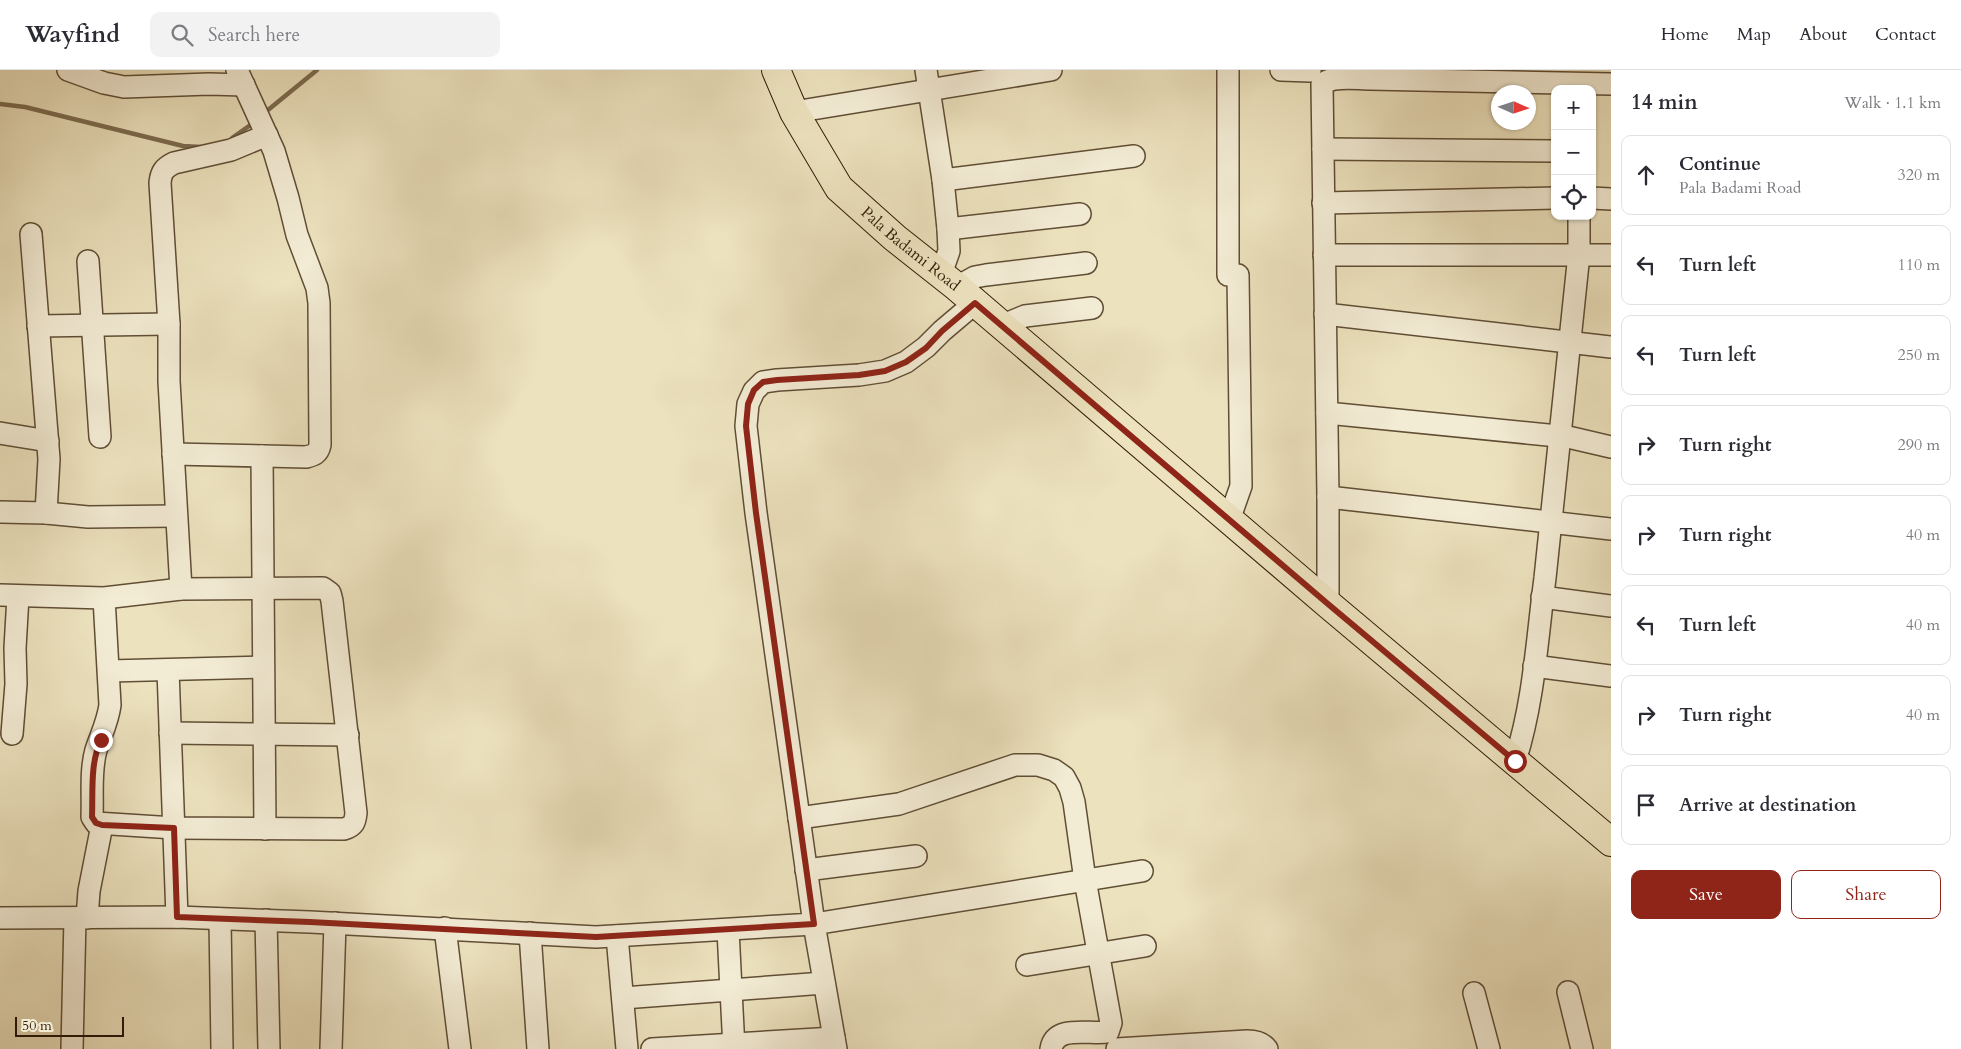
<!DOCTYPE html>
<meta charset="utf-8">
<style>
body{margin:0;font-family:Cardo,serif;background:#f2f2f3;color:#2b2b33}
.controls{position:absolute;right:15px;top:15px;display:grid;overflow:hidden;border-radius:10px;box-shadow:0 1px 4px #0004}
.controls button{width:45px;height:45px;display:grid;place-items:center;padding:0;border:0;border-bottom:1px solid #e1e1e2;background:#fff;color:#2b2b33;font:25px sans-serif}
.compass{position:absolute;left:1491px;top:15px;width:45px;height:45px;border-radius:50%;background:#fff;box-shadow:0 1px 4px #0004;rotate:93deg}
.scale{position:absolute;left:15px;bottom:12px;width:109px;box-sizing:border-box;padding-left:5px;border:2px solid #321c07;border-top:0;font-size:14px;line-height:18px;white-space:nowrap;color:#321c07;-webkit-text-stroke:4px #f3ecd5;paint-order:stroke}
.stop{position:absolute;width:15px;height:15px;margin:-11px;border:4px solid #8f2418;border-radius:50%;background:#fff}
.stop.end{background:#8f2418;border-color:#fff;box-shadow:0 1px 5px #0008}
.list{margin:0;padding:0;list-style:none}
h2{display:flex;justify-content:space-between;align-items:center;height:65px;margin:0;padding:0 20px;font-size:21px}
h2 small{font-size:16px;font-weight:400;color:#7c7c81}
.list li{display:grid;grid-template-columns:32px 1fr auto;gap:15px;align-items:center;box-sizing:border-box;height:80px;margin:0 10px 10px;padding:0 10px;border:1px solid #e1e1e2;border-radius:10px}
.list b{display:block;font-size:19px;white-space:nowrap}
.list p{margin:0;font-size:16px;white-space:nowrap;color:#7c7c81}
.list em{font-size:16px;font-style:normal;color:#7c7c81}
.actions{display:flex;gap:10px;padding:15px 20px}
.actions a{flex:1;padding:11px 0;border:1px solid #8f2418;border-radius:10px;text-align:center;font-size:18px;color:#8f2418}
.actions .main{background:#8f2418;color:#fff}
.icon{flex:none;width:28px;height:28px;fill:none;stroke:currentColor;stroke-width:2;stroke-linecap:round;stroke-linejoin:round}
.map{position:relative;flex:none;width:1611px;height:979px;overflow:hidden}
header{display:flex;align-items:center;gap:30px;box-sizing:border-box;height:70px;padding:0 25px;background:#fff;border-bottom:1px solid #e1e1e2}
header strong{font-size:24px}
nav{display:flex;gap:28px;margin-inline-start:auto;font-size:18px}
.search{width:350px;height:45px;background:#f2f2f3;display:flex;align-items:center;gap:12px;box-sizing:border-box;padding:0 18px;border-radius:10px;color:#7c7c81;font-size:19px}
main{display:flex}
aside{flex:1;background:#fff}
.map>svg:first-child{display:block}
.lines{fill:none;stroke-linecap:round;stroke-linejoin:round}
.stream{stroke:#7c6b50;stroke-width:4.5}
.minor-casing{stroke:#604e35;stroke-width:24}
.major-casing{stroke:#321c07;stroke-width:30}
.minor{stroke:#f3ecd5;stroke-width:21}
.major{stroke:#ece2be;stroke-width:28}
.route{stroke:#8f2418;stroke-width:6}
.labels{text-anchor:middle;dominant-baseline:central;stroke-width:4.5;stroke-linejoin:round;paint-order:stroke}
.street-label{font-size:16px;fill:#321c07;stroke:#f3ecd5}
</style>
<header>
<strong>Wayfind</strong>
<div class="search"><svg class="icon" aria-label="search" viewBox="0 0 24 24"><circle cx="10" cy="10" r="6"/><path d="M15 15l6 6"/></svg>Search here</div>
<nav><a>Home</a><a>Map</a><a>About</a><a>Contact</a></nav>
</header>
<main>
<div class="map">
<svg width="1611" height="979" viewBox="0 0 1611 979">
<rect width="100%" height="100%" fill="#ece2be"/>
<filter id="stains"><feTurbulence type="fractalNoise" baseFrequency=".004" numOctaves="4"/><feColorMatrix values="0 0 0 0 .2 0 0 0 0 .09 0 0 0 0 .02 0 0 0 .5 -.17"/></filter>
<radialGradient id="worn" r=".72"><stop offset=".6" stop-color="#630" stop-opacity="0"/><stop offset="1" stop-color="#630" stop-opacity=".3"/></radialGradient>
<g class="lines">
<g class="stream">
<polyline points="0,34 25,37 183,76 201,77"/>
<polyline points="268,40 317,0"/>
<polyline points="232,68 249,56"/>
</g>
<defs>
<g id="minor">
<polyline points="68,0 104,13 124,17 209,14 244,15"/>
<polyline points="926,0 943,110 948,159 949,181 941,204"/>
<polyline points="1228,0 1228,205"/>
<polyline points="1281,0 1310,1"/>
<polyline points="794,42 1051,0"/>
<polyline points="1323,79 1555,81"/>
<polyline points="943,110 1134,86"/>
<polyline points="1592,128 1611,129"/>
<polyline points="1323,133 1555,128"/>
<polyline points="948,159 1080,144"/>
<polyline points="31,164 49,389 46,443"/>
<polyline points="1324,185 1611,185"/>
<polyline points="88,191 100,367"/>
<polyline points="957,217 975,207 986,205 1086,193"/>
<polyline points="1325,244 1611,277"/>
<polyline points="1003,255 1025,246 1092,238"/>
<polyline points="38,256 169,254"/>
<polyline points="1327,343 1568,367 1611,377"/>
<polyline points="0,363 48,371"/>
<path d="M173,384L306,387C314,385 318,384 320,375L319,233L317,218L297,165L288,128L274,81L237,0"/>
<polyline points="262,386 265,759"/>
<polyline points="1328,427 1611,459"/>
<polyline points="0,442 46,443 88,447 176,446"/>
<polyline points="1229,450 1241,416 1238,205"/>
<path d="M181,519L169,311V254L160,113C161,102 164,98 174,93L231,80L267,65"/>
<path d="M0,525L104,528L181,519L323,518L330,523L332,531L356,743C355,752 354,756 344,759L174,758L96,753L92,747C93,726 90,701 96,680C101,665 108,651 110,635L104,528"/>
<polyline points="1542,527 1611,536"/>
<path d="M1328,534V427L1322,14C1333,5 1356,9 1370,9L1611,14"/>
<polyline points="1534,596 1611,606"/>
<polyline points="168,600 177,847"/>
<polyline points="109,601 263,597"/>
<polyline points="170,663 348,665"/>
<polyline points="12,664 16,614 15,578 18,526"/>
<path d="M1515,691C1534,632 1537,569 1545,508C1557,400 1568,292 1579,184V146"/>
<path d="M799,748L899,734L1015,695H1038L1054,700L1064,707L1070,718L1074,732L1085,810L1111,953L1108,962C1090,965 1055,954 1051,979"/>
<polyline points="806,800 916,786"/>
<polyline points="0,848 177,847 310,852 596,867 814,854 756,443 746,356 748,334 754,321 763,312 777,310 859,305 885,301 906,292 926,277 942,261 975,233"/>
<polyline points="87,848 89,821 102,755"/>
<polyline points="220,849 222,979"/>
<polyline points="266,850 269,979"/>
<polyline points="445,858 460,979"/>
<polyline points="728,860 734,979"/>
<polyline points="530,863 538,979"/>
<polyline points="617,866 627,979"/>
<polyline points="1027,895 1145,876"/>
<polyline points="1568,922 1582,979"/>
<polyline points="1474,923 1489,979"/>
<polyline points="623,928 824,913"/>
<polyline points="72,979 75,848"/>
<polyline points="331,979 335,853"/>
<polyline points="652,979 834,968"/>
<polyline points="836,979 814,854 1142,801"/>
<path d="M1117,979L1247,971C1255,971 1262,972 1267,979"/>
</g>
<g id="major">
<path id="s1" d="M776,0L794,42L839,118L895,168L957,217L1328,534L1611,772"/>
</g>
</defs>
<use href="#minor" class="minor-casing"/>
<use href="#major" class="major-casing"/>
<use href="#minor" class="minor"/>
<use href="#major" class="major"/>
</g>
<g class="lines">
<path class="route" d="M101,670C90,693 93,721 92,747L96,753L102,755L174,758L177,847L310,852L596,867L814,854L756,443L746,356L748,334L754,320L763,312L777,310L859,305L885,301L906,292L926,278L942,261L975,233L1328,534L1515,691"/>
</g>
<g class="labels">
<g class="street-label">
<text stroke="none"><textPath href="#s1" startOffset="228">Pala Badami Road</textPath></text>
</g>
</g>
<rect width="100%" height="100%" filter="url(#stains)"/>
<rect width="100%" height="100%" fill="url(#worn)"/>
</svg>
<div class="controls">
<button>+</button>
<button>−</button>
<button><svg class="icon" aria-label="locate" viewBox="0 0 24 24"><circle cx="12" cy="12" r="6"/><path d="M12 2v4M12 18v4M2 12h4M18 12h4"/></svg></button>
</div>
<svg class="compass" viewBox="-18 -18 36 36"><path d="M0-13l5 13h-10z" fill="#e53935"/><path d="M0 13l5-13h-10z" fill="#7c7c81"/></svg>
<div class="scale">50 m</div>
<div class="stop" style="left:1515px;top:691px"></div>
<div class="stop end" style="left:101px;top:670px"></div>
</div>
<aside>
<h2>14 min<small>Walk · 1.1 km</small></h2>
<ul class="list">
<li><svg class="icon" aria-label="ahead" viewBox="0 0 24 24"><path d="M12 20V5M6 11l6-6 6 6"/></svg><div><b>Continue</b><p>Pala Badami Road</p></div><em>320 m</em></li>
<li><svg class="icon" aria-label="left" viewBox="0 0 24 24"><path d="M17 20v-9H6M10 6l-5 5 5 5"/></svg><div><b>Turn left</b></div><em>110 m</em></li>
<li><svg class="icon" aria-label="left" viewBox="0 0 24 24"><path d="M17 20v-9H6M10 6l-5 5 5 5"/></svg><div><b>Turn left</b></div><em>250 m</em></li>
<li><svg class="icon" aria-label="right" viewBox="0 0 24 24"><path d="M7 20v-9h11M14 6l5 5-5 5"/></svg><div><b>Turn right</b></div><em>290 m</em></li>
<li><svg class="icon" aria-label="right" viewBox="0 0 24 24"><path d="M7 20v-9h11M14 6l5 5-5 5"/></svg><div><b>Turn right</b></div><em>40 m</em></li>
<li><svg class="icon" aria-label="left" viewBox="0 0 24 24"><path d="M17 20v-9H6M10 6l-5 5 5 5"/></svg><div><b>Turn left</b></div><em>40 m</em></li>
<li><svg class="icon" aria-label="right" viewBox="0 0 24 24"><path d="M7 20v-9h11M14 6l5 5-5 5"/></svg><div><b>Turn right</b></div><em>40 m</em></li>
<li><svg class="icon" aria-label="arrive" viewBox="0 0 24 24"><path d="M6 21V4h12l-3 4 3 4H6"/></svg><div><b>Arrive at destination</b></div></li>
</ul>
<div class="actions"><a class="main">Save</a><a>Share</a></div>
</aside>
</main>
